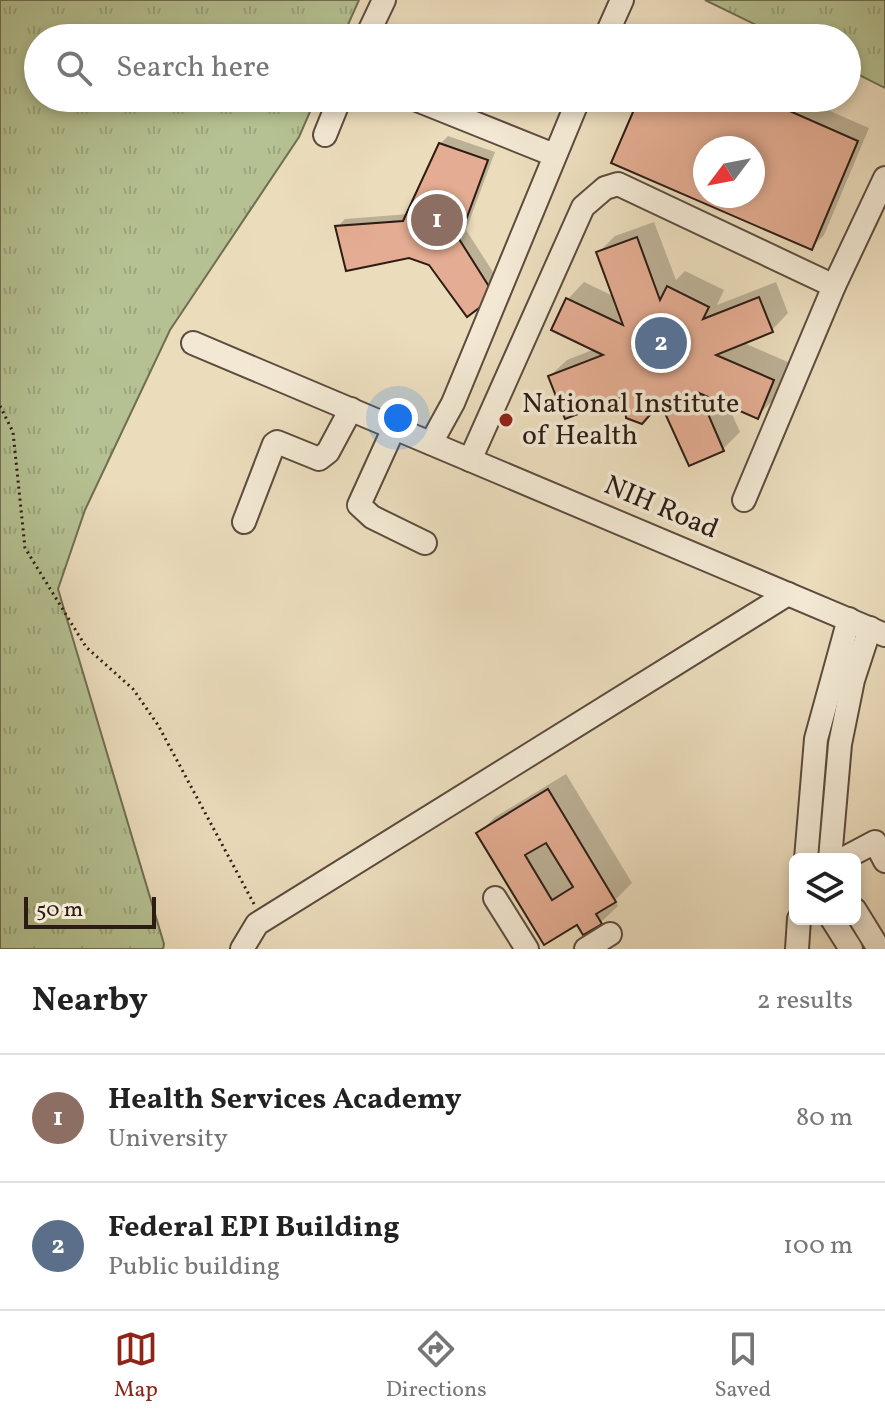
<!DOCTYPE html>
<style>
body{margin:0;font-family:Vollkorn,serif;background:#f6f6f6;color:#222}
.controls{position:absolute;right:24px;bottom:24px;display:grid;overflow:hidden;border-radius:12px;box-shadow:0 4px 12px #0003}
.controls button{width:72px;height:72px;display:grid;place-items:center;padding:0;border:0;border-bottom:2px solid #e0e0e0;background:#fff;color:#222;font:40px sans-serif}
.compass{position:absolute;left:693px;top:136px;width:72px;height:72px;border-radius:50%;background:#fff;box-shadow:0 4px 12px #0003;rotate:238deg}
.scale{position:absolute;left:24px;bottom:20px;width:132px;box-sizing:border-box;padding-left:8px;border:4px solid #2c1c14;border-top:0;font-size:22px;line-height:28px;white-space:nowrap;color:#2c1c14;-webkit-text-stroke:6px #f2e8d3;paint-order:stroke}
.you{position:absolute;left:398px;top:418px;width:28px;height:28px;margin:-20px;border:6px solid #fff;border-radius:50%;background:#1a73e8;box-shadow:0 0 0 12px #1a73e833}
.badge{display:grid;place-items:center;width:52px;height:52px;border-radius:50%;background:#8f2418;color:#fff;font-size:26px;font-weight:700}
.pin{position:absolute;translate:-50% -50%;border:4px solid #fff;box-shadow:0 2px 8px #0006}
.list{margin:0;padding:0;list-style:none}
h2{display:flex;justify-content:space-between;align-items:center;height:104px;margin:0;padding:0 32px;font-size:34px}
h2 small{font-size:26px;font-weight:400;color:#767676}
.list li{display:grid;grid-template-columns:52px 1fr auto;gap:24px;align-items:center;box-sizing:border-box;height:128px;padding:0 32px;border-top:2px solid #e0e0e0}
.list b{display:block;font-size:30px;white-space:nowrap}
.list p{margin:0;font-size:26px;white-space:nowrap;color:#767676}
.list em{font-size:26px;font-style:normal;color:#767676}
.icon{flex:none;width:44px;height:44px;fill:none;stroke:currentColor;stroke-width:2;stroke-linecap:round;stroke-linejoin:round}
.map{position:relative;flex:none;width:885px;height:949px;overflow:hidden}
.search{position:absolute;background:#fff;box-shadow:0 4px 12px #0003;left:24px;right:24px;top:24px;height:88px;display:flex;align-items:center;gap:20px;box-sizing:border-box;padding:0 28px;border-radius:44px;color:#767676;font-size:30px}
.sheet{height:360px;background:#fff}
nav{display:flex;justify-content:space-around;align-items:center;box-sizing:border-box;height:112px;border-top:2px solid #e0e0e0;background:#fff;font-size:22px;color:#767676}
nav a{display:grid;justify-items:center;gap:4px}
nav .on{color:#8f2418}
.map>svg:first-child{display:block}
.grass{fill:url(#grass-tufts);stroke:#706e53;stroke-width:2}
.shadow{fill:#0003;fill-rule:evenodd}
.building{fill:#e4ac92;stroke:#2c1c14;stroke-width:2;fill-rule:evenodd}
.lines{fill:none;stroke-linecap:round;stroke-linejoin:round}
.minor-casing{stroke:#5c4c3e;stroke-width:26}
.path{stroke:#2c1c14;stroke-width:3;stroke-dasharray:2 4;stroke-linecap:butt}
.minor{stroke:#f2e8d3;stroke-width:22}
.poi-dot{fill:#8f2418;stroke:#f2e8d3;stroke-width:3}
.labels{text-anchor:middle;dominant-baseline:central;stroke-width:7;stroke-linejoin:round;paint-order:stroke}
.poi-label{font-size:28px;fill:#2c1c14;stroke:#f2e8d3;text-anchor:start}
.street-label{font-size:28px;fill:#2c1c14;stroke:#f2e8d3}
</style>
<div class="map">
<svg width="885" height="949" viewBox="0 0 885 949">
<defs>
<pattern id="grass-tufts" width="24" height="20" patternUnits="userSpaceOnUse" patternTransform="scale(2)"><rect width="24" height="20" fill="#b5c192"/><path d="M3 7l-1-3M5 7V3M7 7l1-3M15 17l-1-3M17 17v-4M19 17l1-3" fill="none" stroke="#9ca57d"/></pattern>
</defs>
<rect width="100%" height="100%" fill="#ebdcbc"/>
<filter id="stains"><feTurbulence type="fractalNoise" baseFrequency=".0025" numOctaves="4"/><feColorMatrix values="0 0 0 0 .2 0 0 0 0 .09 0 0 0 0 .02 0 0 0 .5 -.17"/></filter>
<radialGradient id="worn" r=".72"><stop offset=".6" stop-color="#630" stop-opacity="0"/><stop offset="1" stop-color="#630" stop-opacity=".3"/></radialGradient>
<g class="grass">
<polygon points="0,0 359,0 342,38 38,38 38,98 316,98 299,137 170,330 85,510 58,589 164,944 163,949 0,949"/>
<polygon points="705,0 885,0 885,88 847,69 847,38 783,38"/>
</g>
<g class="shadow">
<path d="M641,98H800L869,128L824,235L811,248L614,162ZM705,148H753V196H705Z"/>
<polygon points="448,136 495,152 466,230 502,286 494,294 431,264 337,227 345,219 409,214 440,144"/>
<polygon points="654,222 676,280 685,271 724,290 717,305 776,282 788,313 772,330 742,342 790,363 774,399 757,416 727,403 740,432 723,449 690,464 666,409 627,393 550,376 567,360 595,349 568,299 584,282 615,297 598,253 615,236"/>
<polygon points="566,774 632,883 615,900 618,906 601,922 578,922 544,942 478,834 495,817"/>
</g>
<g class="building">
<path d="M639,98H760L858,141L812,250L611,163ZM705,148H753V196H705Z"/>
<polygon points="439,143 488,160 459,239 495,296 467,317 429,265 409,258 346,271 335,226 403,221"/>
<polygon points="637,237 660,300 667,286 709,307 703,319 759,297 773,332 716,355 774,380 758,419 699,393 724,451 689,466 664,411 656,408 642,424 626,418 625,396 565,419 548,376 603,355 551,330 566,298 623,325 596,252"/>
<path d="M548,789L616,902L596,914L602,924L583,935L577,925L544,945L476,833ZM546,843L573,887L552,900L525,855Z"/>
</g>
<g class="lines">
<defs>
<g id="minor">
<polyline points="366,38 384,0"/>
<polyline points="605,38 622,0"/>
<polyline points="412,98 554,155"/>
<polyline points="325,135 340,98"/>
<polyline points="193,343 885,635"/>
<polyline points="394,428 359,505 372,517 425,543"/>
<polyline points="431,443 453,403 579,98"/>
<polyline points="470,460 583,207 605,188 618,184 834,286"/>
<polyline points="744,500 834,286 885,178"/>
<polyline points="244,522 274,444 277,442 319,459 328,452 351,409"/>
<polyline points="806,859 816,739 849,619"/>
<polyline points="830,859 840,744 853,680 870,628"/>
<polyline points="843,859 875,842 885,861"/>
<polyline points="495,898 527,949"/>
<polyline points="855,910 879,949"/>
<polyline points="832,919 851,949"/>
<polyline points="242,949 257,924 788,594"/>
<polyline points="586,949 610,934"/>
<polyline points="797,949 799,919"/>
</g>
</defs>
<use href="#minor" class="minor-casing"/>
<polyline class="path" points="0,406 13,432 25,548 86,647 133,689 158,725 254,904"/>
<use href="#minor" class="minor"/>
</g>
<circle class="poi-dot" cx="506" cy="420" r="8"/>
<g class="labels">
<g class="poi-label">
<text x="522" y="404">National Institute<tspan x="522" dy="32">of Health</tspan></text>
</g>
<g class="street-label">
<text transform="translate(661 508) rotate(23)">NIH Road</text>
</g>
</g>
<rect width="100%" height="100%" filter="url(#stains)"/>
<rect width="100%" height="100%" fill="url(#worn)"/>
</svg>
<div class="controls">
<button><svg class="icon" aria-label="layers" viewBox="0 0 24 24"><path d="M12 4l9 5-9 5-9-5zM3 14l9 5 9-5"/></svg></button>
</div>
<svg class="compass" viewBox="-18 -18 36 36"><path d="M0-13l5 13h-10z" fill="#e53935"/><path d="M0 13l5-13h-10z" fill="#767676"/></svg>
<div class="scale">50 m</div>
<div class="you"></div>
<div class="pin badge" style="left:437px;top:220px;background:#8d6e63">1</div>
<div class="pin badge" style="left:661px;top:343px;background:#5c6f8a">2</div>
<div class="search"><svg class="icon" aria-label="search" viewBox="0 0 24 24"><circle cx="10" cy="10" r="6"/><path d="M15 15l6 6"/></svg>Search here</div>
</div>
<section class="sheet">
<h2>Nearby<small>2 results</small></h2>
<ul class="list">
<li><span class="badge" style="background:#8d6e63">1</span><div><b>Health Services Academy</b><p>University</p></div><em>80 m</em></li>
<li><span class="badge" style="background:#5c6f8a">2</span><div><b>Federal EPI Building</b><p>Public building</p></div><em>100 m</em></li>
</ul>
</section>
<nav>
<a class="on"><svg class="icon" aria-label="map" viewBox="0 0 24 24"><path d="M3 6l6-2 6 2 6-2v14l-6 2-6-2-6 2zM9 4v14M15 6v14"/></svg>Map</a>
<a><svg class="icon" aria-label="directions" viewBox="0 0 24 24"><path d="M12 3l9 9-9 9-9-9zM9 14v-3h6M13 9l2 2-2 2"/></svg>Directions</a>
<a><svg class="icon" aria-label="saved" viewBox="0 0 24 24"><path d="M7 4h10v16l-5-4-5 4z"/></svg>Saved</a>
</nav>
